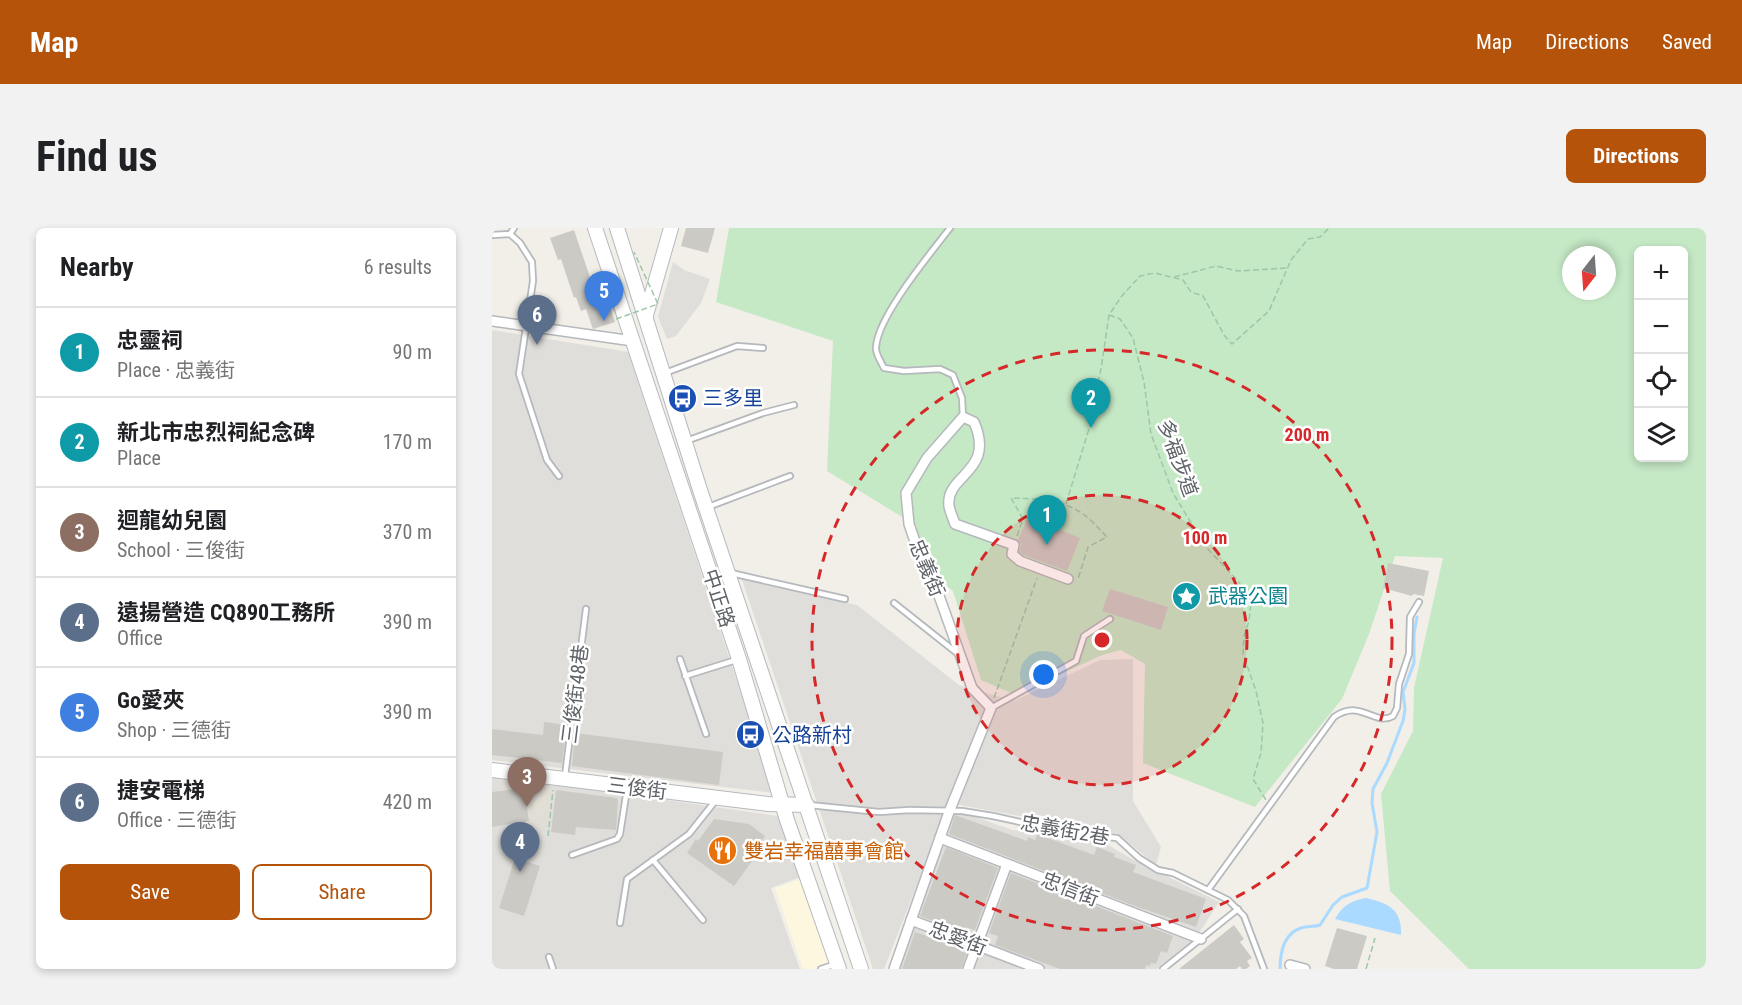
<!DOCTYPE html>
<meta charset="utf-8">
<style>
body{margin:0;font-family:"Roboto Condensed","Noto Sans TC",sans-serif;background:#f2f2f2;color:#202124}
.controls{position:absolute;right:18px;top:18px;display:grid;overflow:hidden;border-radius:9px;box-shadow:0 3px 9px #0003}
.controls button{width:54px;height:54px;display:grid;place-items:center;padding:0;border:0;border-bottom:2px solid #e0e0e0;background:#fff;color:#202124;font:30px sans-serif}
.compass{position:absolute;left:1070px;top:18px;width:54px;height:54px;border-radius:50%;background:#fff;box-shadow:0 3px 9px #0003;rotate:197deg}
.you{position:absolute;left:552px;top:447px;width:21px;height:21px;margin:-15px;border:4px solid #fff;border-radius:50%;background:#1a73e8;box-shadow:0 0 0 9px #1a73e833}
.badge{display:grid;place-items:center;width:39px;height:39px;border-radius:50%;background:#b45309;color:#fff;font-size:20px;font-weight:700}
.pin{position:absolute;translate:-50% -50px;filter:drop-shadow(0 2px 3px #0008)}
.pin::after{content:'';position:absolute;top:32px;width:21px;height:18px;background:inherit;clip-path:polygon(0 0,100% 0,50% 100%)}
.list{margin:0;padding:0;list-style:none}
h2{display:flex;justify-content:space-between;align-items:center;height:78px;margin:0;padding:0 24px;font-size:26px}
h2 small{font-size:20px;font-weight:400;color:#757577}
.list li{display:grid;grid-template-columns:39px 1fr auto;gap:18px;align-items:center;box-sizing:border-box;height:90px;padding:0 24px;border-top:2px solid #e0e0e0}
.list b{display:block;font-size:22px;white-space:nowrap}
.list p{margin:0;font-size:20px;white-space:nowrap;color:#757577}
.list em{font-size:20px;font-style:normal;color:#757577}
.actions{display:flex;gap:12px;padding:18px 24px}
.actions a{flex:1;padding:14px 0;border:2px solid #b45309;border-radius:9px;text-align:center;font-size:21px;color:#b45309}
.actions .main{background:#b45309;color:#fff}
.icon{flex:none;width:33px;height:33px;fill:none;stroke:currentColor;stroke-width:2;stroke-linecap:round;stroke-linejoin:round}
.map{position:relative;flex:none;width:1214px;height:741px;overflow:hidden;border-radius:9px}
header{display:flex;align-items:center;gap:36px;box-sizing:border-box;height:84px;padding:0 30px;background:#b45309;color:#fff}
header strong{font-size:28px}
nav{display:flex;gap:33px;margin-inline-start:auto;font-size:21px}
.intro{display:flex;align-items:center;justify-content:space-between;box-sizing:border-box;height:144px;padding:0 36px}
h1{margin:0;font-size:42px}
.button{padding:15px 27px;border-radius:9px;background:#b45309;color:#fff;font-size:21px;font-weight:700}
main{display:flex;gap:36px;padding:0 36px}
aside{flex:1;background:#fff;border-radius:9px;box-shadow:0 3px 9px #0003}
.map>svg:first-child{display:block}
.commercial{fill:#fef7e0}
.industrial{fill:#e0deda}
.education{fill:#e1ded6}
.green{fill:#c5e8c5;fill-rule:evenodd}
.water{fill:#aadaff}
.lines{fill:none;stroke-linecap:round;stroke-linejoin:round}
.stream{stroke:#aadaff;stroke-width:3}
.building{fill:#cccac5}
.lane-casing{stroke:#b5b8bc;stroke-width:8}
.street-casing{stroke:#b5b8bc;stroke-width:12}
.secondary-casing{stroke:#b6babf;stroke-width:16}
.path{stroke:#9cc7a9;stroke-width:1.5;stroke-dasharray:6 3;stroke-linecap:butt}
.lane{stroke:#fff;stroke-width:4.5}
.street{stroke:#fff;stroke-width:9}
.secondary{stroke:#fff;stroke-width:14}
.path-bridge{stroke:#9cc7a9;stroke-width:1.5;stroke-dasharray:6 3;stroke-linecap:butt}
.ring{fill:none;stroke:#d62828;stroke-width:3;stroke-dasharray:10 8}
.labels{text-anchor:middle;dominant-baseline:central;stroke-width:5;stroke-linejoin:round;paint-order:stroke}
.transit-label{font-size:20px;fill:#164399;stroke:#fff;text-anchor:start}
.street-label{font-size:20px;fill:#5f6368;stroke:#fff}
.culture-label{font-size:20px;fill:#0d838f;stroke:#fff;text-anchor:start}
.food-label{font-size:20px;fill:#c56008;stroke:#fff;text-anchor:start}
.centre{fill:#d62828;stroke:#fff;stroke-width:3}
.ring-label{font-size:18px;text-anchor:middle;font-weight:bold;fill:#d62828;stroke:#fff;stroke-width:5;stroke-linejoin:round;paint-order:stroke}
</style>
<header>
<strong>Map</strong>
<nav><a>Map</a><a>Directions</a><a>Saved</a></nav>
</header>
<div class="intro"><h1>Find us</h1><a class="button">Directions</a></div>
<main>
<aside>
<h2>Nearby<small>6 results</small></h2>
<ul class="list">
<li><span class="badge" style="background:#0f9aa8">1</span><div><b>忠靈祠</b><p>Place · 忠義街</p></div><em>90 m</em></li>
<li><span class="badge" style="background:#0f9aa8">2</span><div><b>新北市忠烈祠紀念碑</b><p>Place</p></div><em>170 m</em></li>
<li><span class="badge" style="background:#8d6e63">3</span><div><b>迴龍幼兒園</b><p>School · 三俊街</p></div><em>370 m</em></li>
<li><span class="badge" style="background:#5c6f8a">4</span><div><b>遠揚營造 CQ890工務所</b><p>Office</p></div><em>390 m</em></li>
<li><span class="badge" style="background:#3f7fe0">5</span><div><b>Go愛夾</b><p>Shop · 三德街</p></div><em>390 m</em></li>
<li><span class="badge" style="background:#5c6f8a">6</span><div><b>捷安電梯</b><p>Office · 三德街</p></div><em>420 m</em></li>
</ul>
<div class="actions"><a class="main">Save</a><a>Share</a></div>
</aside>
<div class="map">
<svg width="1214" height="741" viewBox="0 0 1214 741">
<rect width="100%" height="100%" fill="#f1efe8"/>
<polygon class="commercial" points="313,650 345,741 311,741 283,660"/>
<g class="industrial">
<polygon points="181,34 192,42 218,51 209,75 184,108 175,111 166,89"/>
<polygon points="0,102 136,124 282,565 0,532"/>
<polygon points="250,352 365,377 467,457 522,473 608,432 641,431 641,573 669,619 664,637 625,605 585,602 528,588 457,575 392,741 381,741"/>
<polygon points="0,547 293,589 314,647 279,660 308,741 0,741"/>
<polygon points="460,586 478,587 520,602 613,615 638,630 727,674 704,710 665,741 406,741"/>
</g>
<polygon class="education" points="9,552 60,559 55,599 16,602"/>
<path class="green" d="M237,0H1214V741H977L898,663L889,566L921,503L922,460L951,330L903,328L877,406L850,471L763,579L651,535L653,436L629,422L610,427L524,467L489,452L461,363L418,327L425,298L335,243L341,113L224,74ZM1146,22H1192V230H1146ZM1079,27H1115V63H1079Z"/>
<path class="water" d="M874,670C896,675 910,681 909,707L843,691C851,677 859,673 874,670Z"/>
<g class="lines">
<path class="stream" d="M788,741C788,725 791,706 809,700C815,698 822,699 828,697L841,677L850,669L875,660L885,604L880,575L881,561L895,535L911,493L913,481L911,464L922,435V406L925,389"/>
</g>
<g class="building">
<polygon points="194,0 223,0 216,25 189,18"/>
<polygon points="82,2 102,61 111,58 123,94 101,101 94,81 89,83 84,69 82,70 69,31 66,32 58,10"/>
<polygon points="536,289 588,310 575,343 532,327 527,324 529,316 526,312"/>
<polygon points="896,335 937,343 932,368 921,366 920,368 891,360"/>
<polygon points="618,361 676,379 669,402 610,383"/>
<polygon points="52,494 75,497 70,535 0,527 0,501 51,507"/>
<polygon points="83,505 231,524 227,557 80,538"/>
<polygon points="32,560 37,593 0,599 0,564"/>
<polygon points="64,562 125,570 126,573 124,602 84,599 83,607 59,604"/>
<polygon points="463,587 535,613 536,609 543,612 545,606 602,627 605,619 623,626 622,629 644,637 641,644 714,671 704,699 643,678 457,606"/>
<polygon points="222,591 257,596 273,608 265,620 268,622 242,658 195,625 204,611 206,613"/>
<polygon points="454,619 506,640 483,702 473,699 471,705 428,688"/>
<polygon points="23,630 48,638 32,688 7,680"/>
<polygon points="519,645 681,708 675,725 669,723 664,736 659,735 658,738 654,737 653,741 568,741 503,717 506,708 497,705"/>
<polygon points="742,697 752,711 748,714 760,730 755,733 758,738 754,741 750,741 748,738 744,741 687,741"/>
<polygon points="845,700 875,708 865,741 842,741 833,738"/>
<polygon points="423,704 476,722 469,741 410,741"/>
</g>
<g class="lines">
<defs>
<g id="lane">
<path d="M458,0C438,26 386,88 384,119C383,125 389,134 392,140L412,143L448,141L461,147L470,170L471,189"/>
<polyline points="18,6 28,15 40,34 41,53 27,146 55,232 67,248"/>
<polyline points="0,7 18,6 22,0"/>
<polyline points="173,145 245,118 271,120"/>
<polyline points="194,213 271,185 302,177"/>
<polyline points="216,279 298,248"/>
<polyline points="239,345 353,371"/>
<polyline points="402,375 465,425"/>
<polyline points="188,431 214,506"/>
<polyline points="193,448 244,432"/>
<polyline points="499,480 584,433 592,408 618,391"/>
<polyline points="73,548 94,381"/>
<polyline points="317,577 387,584 417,582 470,583 501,588 578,605 625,610 647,630 666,642 681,645 736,672 752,688 772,741"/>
<polyline points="80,627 125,611 128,606 135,561"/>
<polyline points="161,632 211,692"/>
<path d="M716,662L842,489C870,470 882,499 901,488L905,480L907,456L917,426L918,389L927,374"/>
<polyline points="128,695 135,651 197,606 224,572"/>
<polyline points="57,729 61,741"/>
<polyline points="329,741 344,736"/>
<polyline points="671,741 746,681"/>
</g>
<g id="street">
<polyline points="0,93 141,113"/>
<polyline points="448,610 709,711"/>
<polyline points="419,692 547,741"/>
<polyline points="798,737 813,741"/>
<path d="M402,741L457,584L499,480L480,460L446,365L427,325L417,296L414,265L435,230L471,189L482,194C504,245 453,246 457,278C458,284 461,290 463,296L522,317L520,326L528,333L576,351"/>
<polyline points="476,741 515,636"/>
</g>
<g id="secondary">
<polyline points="103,0 247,431 295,592 347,741"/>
<polyline points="125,0 209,265 369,741"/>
<polyline points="154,87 179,0"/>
<polyline points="0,542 276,576 315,577"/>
</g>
</defs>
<use href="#lane" class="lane-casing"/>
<use href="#street" class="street-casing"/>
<use href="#secondary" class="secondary-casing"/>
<g class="path">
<polyline points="682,49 724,38 746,43 795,40"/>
<polyline points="617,87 628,91 641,110 652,154 659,206 681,265 713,318 746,353 759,373 757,393 752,408 751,426 764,463 771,495 769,525 761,551 774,572"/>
<polyline points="574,276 603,181 603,165 609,141 617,87 629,69 648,48 663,45 691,52 699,64 711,68 732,107 740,116 777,83 799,32 816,11 828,9 837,0"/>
<path d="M525,308L531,291L519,270C544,271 570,271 591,286C600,292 607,301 615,309L596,319L586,351"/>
<polyline points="502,470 545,350"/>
<polyline points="56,608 61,562"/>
<polyline points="874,741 883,710"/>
</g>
<use href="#lane" class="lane"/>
<use href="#street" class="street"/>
<use href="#secondary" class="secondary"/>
<polyline class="path-bridge" points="124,91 166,76 142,24"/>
</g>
<circle cx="610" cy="412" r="145" fill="#d62828" fill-opacity=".12"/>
<g class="ring">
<circle cx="610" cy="412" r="145"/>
<circle cx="610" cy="412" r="290"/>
</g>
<defs>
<symbol id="bus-disc" viewBox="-11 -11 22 22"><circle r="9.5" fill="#1a4fb4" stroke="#fff"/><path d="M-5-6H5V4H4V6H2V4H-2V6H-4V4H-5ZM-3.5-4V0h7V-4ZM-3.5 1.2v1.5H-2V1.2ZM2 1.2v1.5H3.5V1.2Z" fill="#fff"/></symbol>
<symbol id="sight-disc" viewBox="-11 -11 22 22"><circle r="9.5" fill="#0f9aa8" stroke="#fff"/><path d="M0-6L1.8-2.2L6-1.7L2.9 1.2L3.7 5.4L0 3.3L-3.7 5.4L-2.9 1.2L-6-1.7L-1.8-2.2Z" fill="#fff"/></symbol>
<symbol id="restaurant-disc" viewBox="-11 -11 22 22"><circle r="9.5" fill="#e8710a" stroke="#fff"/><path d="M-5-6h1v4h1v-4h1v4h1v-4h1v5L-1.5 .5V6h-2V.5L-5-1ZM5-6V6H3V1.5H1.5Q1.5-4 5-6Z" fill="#fff"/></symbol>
</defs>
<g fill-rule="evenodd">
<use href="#bus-disc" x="174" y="154" width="33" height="33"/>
<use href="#sight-disc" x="678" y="352" width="33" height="33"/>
<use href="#bus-disc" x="242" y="490" width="33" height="33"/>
<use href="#restaurant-disc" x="214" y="606" width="33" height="33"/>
</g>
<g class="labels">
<g class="transit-label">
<text x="211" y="170">三多里</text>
<text x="280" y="507">公路新村</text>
</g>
<g class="street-label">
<text transform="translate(686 230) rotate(70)">多福步道</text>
<text transform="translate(435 340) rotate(67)">忠義街</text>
<text transform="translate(227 370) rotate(72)">中正路</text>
<text transform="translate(83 466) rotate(-83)">三俊街48巷</text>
<text transform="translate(145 560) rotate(7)">三俊街</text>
<text transform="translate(573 602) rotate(10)">忠義街2巷</text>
<text transform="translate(578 661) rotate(21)">忠信街</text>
<text transform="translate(466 710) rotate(21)">忠愛街</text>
</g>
<g class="culture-label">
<text x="716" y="368">武器公園</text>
</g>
<g class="food-label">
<text x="252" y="623">雙岩幸福囍事會館</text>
</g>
</g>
<circle cx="610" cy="412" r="9" class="centre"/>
<g class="ring-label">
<text x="815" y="213">200 m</text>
<text x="713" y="316">100 m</text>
</g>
</svg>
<div class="controls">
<button>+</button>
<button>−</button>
<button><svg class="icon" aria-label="locate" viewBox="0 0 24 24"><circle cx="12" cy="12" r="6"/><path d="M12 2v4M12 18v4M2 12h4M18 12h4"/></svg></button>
<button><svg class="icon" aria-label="layers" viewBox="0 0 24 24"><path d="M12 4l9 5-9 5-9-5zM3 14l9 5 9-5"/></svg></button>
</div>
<svg class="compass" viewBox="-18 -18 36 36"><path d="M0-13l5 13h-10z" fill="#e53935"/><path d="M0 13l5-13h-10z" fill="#757577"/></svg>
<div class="you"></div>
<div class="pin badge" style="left:555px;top:317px;background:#0f9aa8">1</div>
<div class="pin badge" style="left:599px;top:200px;background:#0f9aa8">2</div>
<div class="pin badge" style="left:35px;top:579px;background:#8d6e63">3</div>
<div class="pin badge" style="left:28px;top:644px;background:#5c6f8a">4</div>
<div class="pin badge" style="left:112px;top:93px;background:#3f7fe0">5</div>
<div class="pin badge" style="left:45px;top:117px;background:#5c6f8a">6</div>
</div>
</main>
